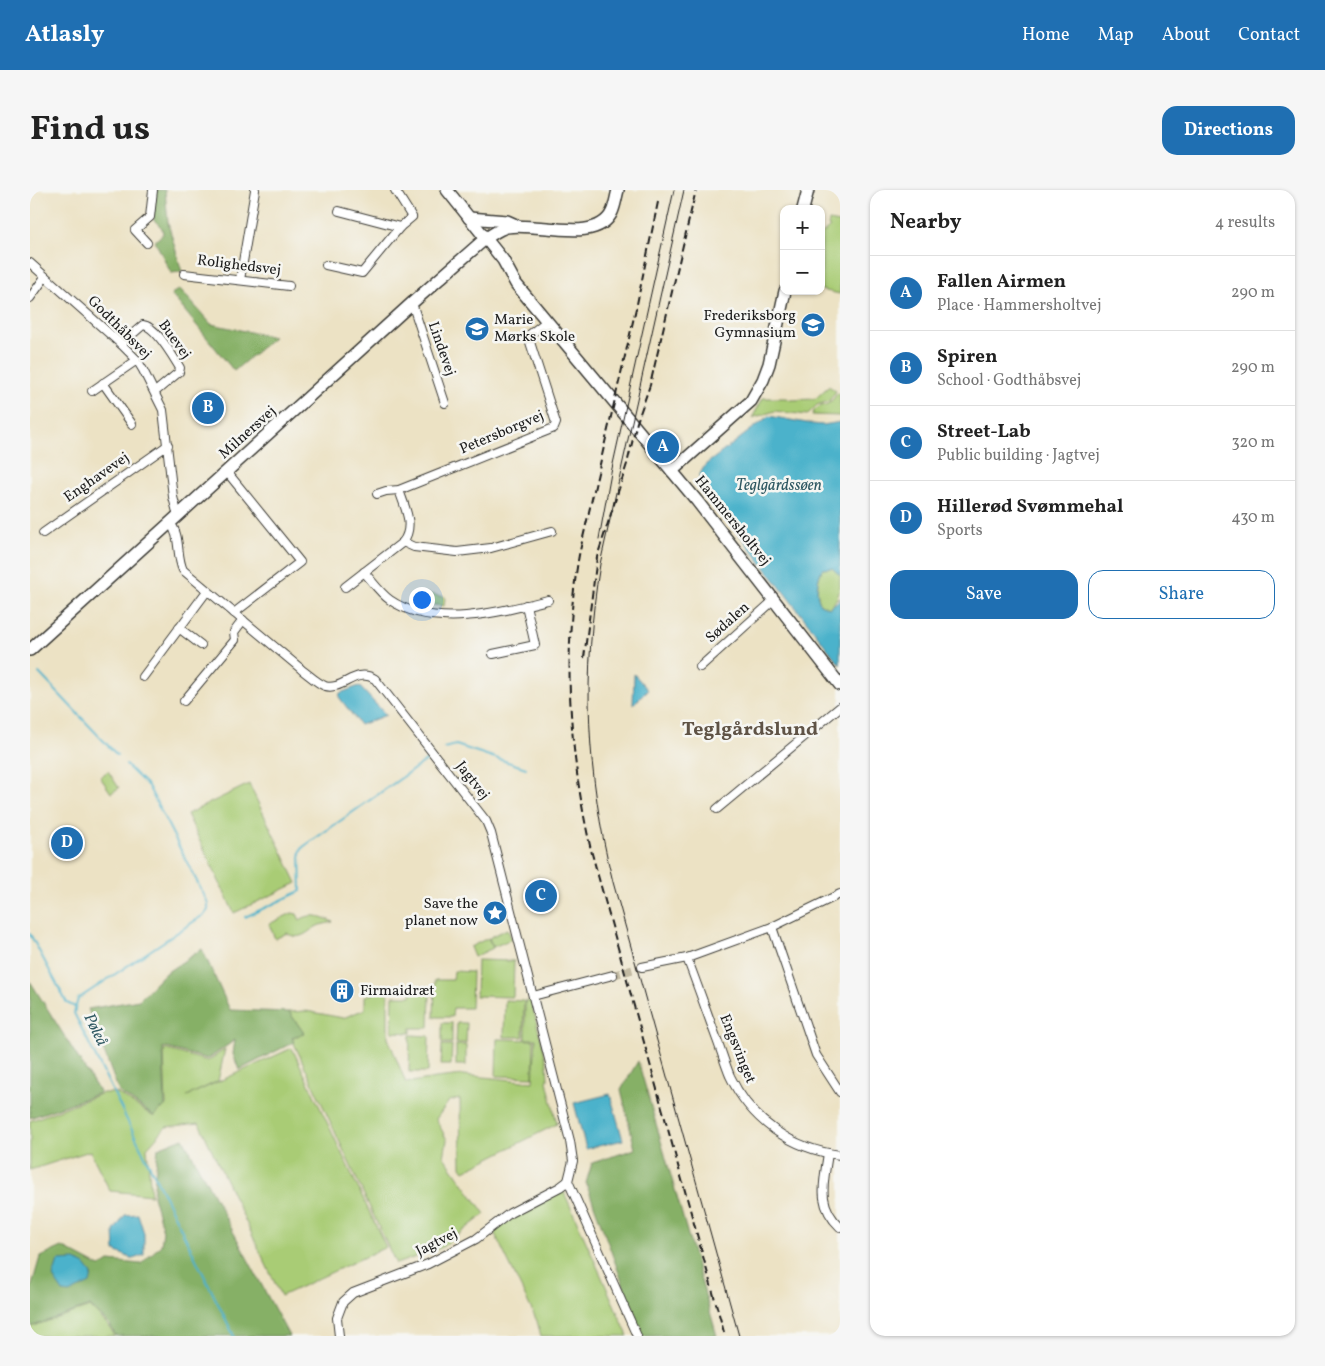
<!DOCTYPE html>
<meta charset="utf-8">
<style>
body{margin:0;font-family:Vollkorn,serif;background:#f6f6f6;color:#222}
.controls{position:absolute;right:15px;top:15px;display:grid;overflow:hidden;border-radius:10px;box-shadow:0 1px 4px #0004}
.controls button{width:45px;height:45px;display:grid;place-items:center;padding:0;border:0;border-bottom:1px solid #e0e0e0;background:#fff;color:#222;font:25px sans-serif}
.you{position:absolute;left:391px;top:409px;width:18px;height:18px;margin:-12px;border:4px solid #fff;border-radius:50%;background:#1a73e8;box-shadow:0 0 0 8px #1a73e833}
.badge{display:grid;place-items:center;width:32px;height:32px;border-radius:50%;background:#1f6fb2;color:#fff;font-size:16px;font-weight:700}
.pin{position:absolute;translate:-50% -50%;border:2px solid #fff;box-shadow:0 1px 5px #0006}
.list{margin:0;padding:0;list-style:none}
h2{display:flex;justify-content:space-between;align-items:center;height:65px;margin:0;padding:0 20px;font-size:21px}
h2 small{font-size:16px;font-weight:400;color:#767676}
.list li{display:grid;grid-template-columns:32px 1fr auto;gap:15px;align-items:center;box-sizing:border-box;height:75px;padding:0 20px;border-top:1px solid #e0e0e0}
.list b{display:block;font-size:19px;white-space:nowrap}
.list p{margin:0;font-size:16px;white-space:nowrap;color:#767676}
.list em{font-size:16px;font-style:normal;color:#767676}
.actions{display:flex;gap:10px;padding:15px 20px}
.actions a{flex:1;padding:11px 0;border:1px solid #1f6fb2;border-radius:15px;text-align:center;font-size:18px;color:#1f6fb2}
.actions .main{background:#1f6fb2;color:#fff}
.map{position:relative;flex:none;width:810px;height:1146px;overflow:hidden;border-radius:15px}
header{display:flex;align-items:center;gap:30px;box-sizing:border-box;height:70px;padding:0 25px;background:#1f6fb2;color:#fff}
header strong{font-size:24px}
nav{display:flex;gap:28px;margin-inline-start:auto;font-size:18px}
.intro{display:flex;align-items:center;justify-content:space-between;box-sizing:border-box;height:120px;padding:0 30px}
h1{margin:0;font-size:35px}
.button{padding:12px 22px;border-radius:15px;background:#1f6fb2;color:#fff;font-size:18px;font-weight:700}
main{display:flex;gap:30px;padding:0 30px}
aside{flex:1;background:#fff;border-radius:15px;box-shadow:0 1px 4px #0004}
.map>svg:first-child{display:block}
.green{fill:#a9cc75;stroke:#627448}
.forest{fill:#86b066;stroke:#516641}
.water{fill:#4cb2cb;stroke:#346774}
.lines{fill:none;stroke-linecap:round;stroke-linejoin:round}
.stream{stroke:#4cb2cb;stroke-width:2}
.street-tunnel{stroke:#c2baa2;stroke-width:8;stroke-dasharray:8 4;stroke-linecap:butt}
.street-casing{stroke:#3b3a35;stroke-width:10}
.secondary-casing{stroke:#3b3a35;stroke-width:14}
.street{stroke:#fff;stroke-width:8}
.secondary{stroke:#fff;stroke-width:11}
.tram{stroke:#1c1c1c;stroke-width:1}
.rail{stroke:#1c1c1c;stroke-width:2;stroke-dasharray:8 4;stroke-linecap:butt}
.labels{text-anchor:middle;dominant-baseline:central;stroke-width:5;stroke-linejoin:round;paint-order:stroke}
.street-label{font-size:15px;fill:#1c1c1c;stroke:#f6f6f2}
.poi-label{font-size:15px;fill:#1c1c1c;stroke:#f6f6f2;text-anchor:end}
.water-label{font-size:16px;font-style:italic;fill:#2f5862;stroke:#f6f6f2}
.district-label{font-size:20px;font-weight:bold;fill:#5f5346;stroke:#f6f6f2}
</style>
<header>
<strong>Atlasly</strong>
<nav><a>Home</a><a>Map</a><a>About</a><a>Contact</a></nav>
</header>
<div class="intro"><h1>Find us</h1><a class="button">Directions</a></div>
<main>
<div class="map">
<svg width="810" height="1146" viewBox="0 0 810 1146">
<rect width="100%" height="100%" fill="#f6f6f2"/>
<filter id="ink" filterUnits="userSpaceOnUse"><feTurbulence type="fractalNoise" baseFrequency=".02" numOctaves="2"/><feDisplacementMap in="SourceGraphic" scale="10" xChannelSelector="R" yChannelSelector="G"/><feConvolveMatrix kernelMatrix="1 2 1 2 8 2 1 2 1" color-interpolation-filters="sRGB"/></filter>
<filter id="wash" filterUnits="userSpaceOnUse"><feTurbulence type="fractalNoise" baseFrequency=".0096" numOctaves="4" result="noise"/><feDisplacementMap in="SourceGraphic" scale="20" xChannelSelector="R" yChannelSelector="G"/><feGaussianBlur stdDeviation="1.12" result="paint"/><feColorMatrix in="noise" values="0 0 0 0 0 0 0 0 0 0 0 0 0 0 0 0 0 1.4 0 .05"/><feComposite in="paint" operator="in"/></filter>
<g filter="url(#wash)">
<rect width="100%" height="100%" fill="#ece2c4"/>
<g class="green">
<polygon points="799,31 810,33 810,104 791,100 791,45 800,37 798,36"/>
<polygon points="799,196 806,201 799,211 787,215 777,225 745,221 722,228 733,208 757,208 760,210 785,209"/>
<path d="M808,203L810,204V226L782,225C785,216 792,217 799,213C803,210 805,206 808,203Z"/>
<path d="M802,378L810,385C810,401 810,407 799,418L790,414C786,401 787,392 792,379Z"/>
<polygon points="388,402 415,407 414,416 387,413 385,410"/>
<polygon points="78,581 89,598 81,603 70,587"/>
<polygon points="219,594 267,693 204,723 157,624"/>
<path d="M262,723L267,724L270,730C281,722 293,727 303,732C299,733 294,734 290,735C279,739 271,753 257,743L245,749L239,734Z"/>
<polygon points="477,739 482,749 463,757 459,748"/>
<polygon points="458,748 463,758 444,767 440,757"/>
<polygon points="447,770 484,771 483,807 446,806"/>
<polygon points="424,781 442,782 441,818 423,818 422,827 404,827 405,790 423,790"/>
<polygon points="358,799 358,848 376,893 406,888 433,885 503,892 506,849 495,849 495,811 501,811 517,873 518,890 517,891 527,934 434,981 431,977 430,909 419,911 406,929 417,950 414,967 455,1024 411,1058 366,1074 262,849 274,843 259,822 276,821 313,828 335,819 335,806"/>
<polygon points="382,801 400,802 399,838 381,838 381,843 362,842 363,806 381,806"/>
<polygon points="475,810 494,811 493,847 474,847"/>
<rect x="412" y="833" width="10" height="20"/>
<polygon points="427,833 437,833 436,853 426,853"/>
<polygon points="380,845 399,846 398,882 379,882"/>
<polygon points="467,849 504,850 503,887 466,886"/>
<polygon points="412,855 422,855 421,875 411,875"/>
<rect x="426" y="855" width="10" height="20"/>
<polygon points="262,858 356,1057 251,1106 169,933 136,937 117,958 121,1005 80,1001 60,961 0,980 0,931 73,903 87,903 124,927 136,915 134,859 178,871 195,859 188,891 157,906"/>
<polygon points="533,1000 598,1146 511,1146 507,1131 463,1040"/>
<polygon points="60,1117 79,1136 85,1146 0,1146 0,1137"/>
</g>
<g class="forest">
<polygon points="126,0 135,0 138,33 152,82 141,83 125,51 133,44 132,38 123,29"/>
<polygon points="150,99 181,134 244,147 204,181 141,104"/>
<polygon points="172,759 200,820 259,822 274,843 262,848 264,852 209,880 203,864 205,850 178,869 133,857 135,916 124,926 89,902 58,819 109,810 134,784"/>
<polygon points="0,791 70,903 0,928"/>
<polygon points="608,871 687,1146 612,1146 556,993 562,973 605,959 591,900"/>
<polygon points="153,948 259,1146 86,1146 80,1135 60,1116 0,1137 0,1102 10,1067 32,1057 70,1077 79,1071 111,1074 131,1055 133,1041 123,1006 128,958"/>
</g>
<g class="water">
<path d="M739,226L782,234L793,235L810,232V385L802,378L792,379C787,392 785,401 790,414L799,418L808,411L810,407V475L669,292L670,284L675,275Z"/>
<polygon points="604,484 618,500 603,515"/>
<polygon points="329,496 356,525 330,535 309,507 310,503"/>
<polygon points="580,904 593,950 556,959 544,913"/>
<polygon points="108,1024 114,1043 114,1065 103,1069 85,1061 84,1041 95,1025"/>
<polygon points="45,1070 55,1075 62,1084 60,1093 39,1103 33,1102 23,1087 28,1071"/>
</g>
<g class="lines">
<g class="stream">
<polyline points="9,483 87,565"/>
<polyline points="414,558 426,555 496,578"/>
<polyline points="96,575 118,596 178,713 178,720 175,724 48,809 44,823 204,1146"/>
<polyline points="215,727 271,701 270,663 273,657 397,570"/>
<polyline points="0,744 37,813 45,817"/>
</g>
</g>
</g>
<g filter="url(#ink)">
<g class="lines">
<polyline class="street-tunnel" points="583,785 612,777"/>
<defs>
<g id="street">
<polyline points="309,21 370,37"/>
<polyline points="117,53 105,40 120,27 123,0"/>
<polyline points="0,73 91,154 107,170 113,180 133,220 143,307 148,326"/>
<polyline points="296,75 332,83 370,37 382,27 365,0"/>
<polyline points="154,84 259,96"/>
<polyline points="210,90 225,0"/>
<polyline points="0,108 15,87"/>
<polyline points="382,113 415,213"/>
<path d="M91,154L113,135C126,136 143,167 150,178L149,182L125,202"/>
<polyline points="73,193 102,234"/>
<polyline points="62,201 107,170"/>
<polyline points="197,282 270,372 204,423"/>
<polyline points="347,304 356,301 369,300 524,238 526,233 498,146 517,131"/>
<path d="M140,333C151,345 146,366 153,380L270,478"/>
<polyline points="13,343 138,255"/>
<polyline points="373,352 384,357 427,362 461,358 522,341"/>
<path d="M334,382C342,391 350,403 360,410C404,440 471,422 518,410"/>
<path d="M315,397L373,352C385,336 375,318 369,300"/>
<polyline points="149,438 171,455"/>
<polyline points="463,464 505,455 496,415"/>
<polyline points="670,477 744,410"/>
<path d="M272,480C279,485 287,493 295,496C313,501 325,477 345,489L456,631L461,643L540,951L543,971L538,991L607,1146"/>
<polyline points="113,487 177,401"/>
<polyline points="154,511 205,450 204,442 213,430"/>
<polyline points="687,619 810,517"/>
<polyline points="742,737 786,865 810,902"/>
<path d="M657,768C667,794 676,820 686,847C691,860 695,874 700,886C721,931 762,959 810,965"/>
<polyline points="612,777 657,768 742,737 810,704"/>
<polyline points="503,806 583,785"/>
<path d="M798,963C794,993 786,1014 810,1037"/>
<polyline points="309,1146 307,1128 313,1112 323,1103 398,1074 446,1049 480,1023 530,997 538,991"/>
</g>
<g id="secondary">
<polyline points="417,0 473,70 486,94 667,311 810,495"/>
<polyline points="773,19 778,0"/>
<polyline points="439,28 477,31 486,35"/>
<polyline points="642,281 721,211 733,190 739,174 755,101"/>
<path d="M0,460L382,113L456,48C463,44 469,39 477,37C505,31 567,55 582,22C585,16 586,7 588,0"/>
</g>
</defs>
<use href="#street" class="street-casing"/>
<use href="#secondary" class="secondary-casing"/>
<use href="#street" class="street"/>
<use href="#secondary" class="secondary"/>
<g class="tram">
<path d="M654,0L570,374C552,483 556,584 583,692L709,1146"/>
<polyline points="569,349 581,283 644,0"/>
</g>
<g class="rail">
<path d="M628,12L607,114L549,365C532,463 539,563 561,660L695,1146"/>
<polyline points="554,468 567,367 597,274 607,232 620,195 666,0"/>
</g>
</g>
</g>
<defs>
<symbol id="school-disc" viewBox="-11 -11 22 22"><circle r="9.5" fill="#1f6fb2" stroke="#f6f6f2"/><path d="M0-5L7-2L0 1L-7-2ZM-4 1L0 2.5L4 1V4Q0 6-4 4Z" fill="#fff"/></symbol>
<symbol id="sight-disc" viewBox="-11 -11 22 22"><circle r="9.5" fill="#1f6fb2" stroke="#f6f6f2"/><path d="M0-6L1.8-2.2L6-1.7L2.9 1.2L3.7 5.4L0 3.3L-3.7 5.4L-2.9 1.2L-6-1.7L-1.8-2.2Z" fill="#fff"/></symbol>
<symbol id="building-disc" viewBox="-11 -11 22 22"><circle r="9.5" fill="#1f6fb2" stroke="#f6f6f2"/><path d="M-4-6H4V6H1V3H-1V6H-4ZM-2.5-4.3h1.7v1.8h-1.7ZM.8-4.3h1.7v1.8H.8ZM-2.5-1h1.7V.8h-1.7ZM.8-1h1.7V.8H.8Z" fill="#fff"/></symbol>
</defs>
<g fill-rule="evenodd">
<use href="#school-disc" x="769" y="121" width="28" height="28"/>
<use href="#school-disc" x="433" y="125" width="28" height="28"/>
<use href="#sight-disc" x="451" y="709" width="28" height="28"/>
<use href="#building-disc" x="298" y="787" width="28" height="28"/>
</g>
<g class="labels">
<g class="street-label">
<text transform="translate(209 76) rotate(7)">Rolighedsvej</text>
<text transform="translate(89 138) rotate(45)">Godthåbsvej</text>
<text transform="translate(144 150) rotate(54)">Buevej</text>
<text transform="translate(411 159) rotate(71)">Lindevej</text>
<text transform="translate(218 243) rotate(-42)">Milnersvej</text>
<text transform="translate(472 243) rotate(-23)">Petersborgvej</text>
<text transform="translate(67 288) rotate(-35)">Enghavevej</text>
<text transform="translate(702 331) rotate(51)">Hammersholtvej</text>
<text transform="translate(698 433) rotate(-42)">Sødalen</text>
<text transform="translate(442 591) rotate(52)">Jagtvej</text>
<text transform="translate(707 859) rotate(68)">Engsvinget</text>
<text transform="translate(407 1053) rotate(-27)">Jagtvej</text>
</g>
<g class="poi-label">
<text x="766" y="126">Frederiksborg<tspan x="766" dy="17">Gymnasium</tspan></text>
<text x="464" y="130" text-anchor="start">Marie<tspan x="464" dy="17">Mørks Skole</tspan></text>
<text x="448" y="714">Save the<tspan x="448" dy="17">planet now</tspan></text>
<text x="330" y="801" text-anchor="start">Firmaidræt</text>
</g>
<g class="water-label">
<text x="749" y="296">Teglgårdssøen</text>
<text transform="translate(65 840) rotate(64)">Pøleå</text>
</g>
<g class="district-label">
<text x="720" y="540">Teglgårdslund</text>
</g>
</g>
</svg>
<div class="controls">
<button>+</button>
<button>−</button>
</div>
<div class="you"></div>
<div class="pin badge" style="left:633px;top:257px">A</div>
<div class="pin badge" style="left:178px;top:218px">B</div>
<div class="pin badge" style="left:511px;top:706px">C</div>
<div class="pin badge" style="left:37px;top:653px">D</div>
</div>
<aside>
<h2>Nearby<small>4 results</small></h2>
<ul class="list">
<li><span class="badge">A</span><div><b>Fallen Airmen</b><p>Place · Hammersholtvej</p></div><em>290 m</em></li>
<li><span class="badge">B</span><div><b>Spiren</b><p>School · Godthåbsvej</p></div><em>290 m</em></li>
<li><span class="badge">C</span><div><b>Street-Lab</b><p>Public building · Jagtvej</p></div><em>320 m</em></li>
<li><span class="badge">D</span><div><b>Hillerød Svømmehal</b><p>Sports</p></div><em>430 m</em></li>
</ul>
<div class="actions"><a class="main">Save</a><a>Share</a></div>
</aside>
</main>
